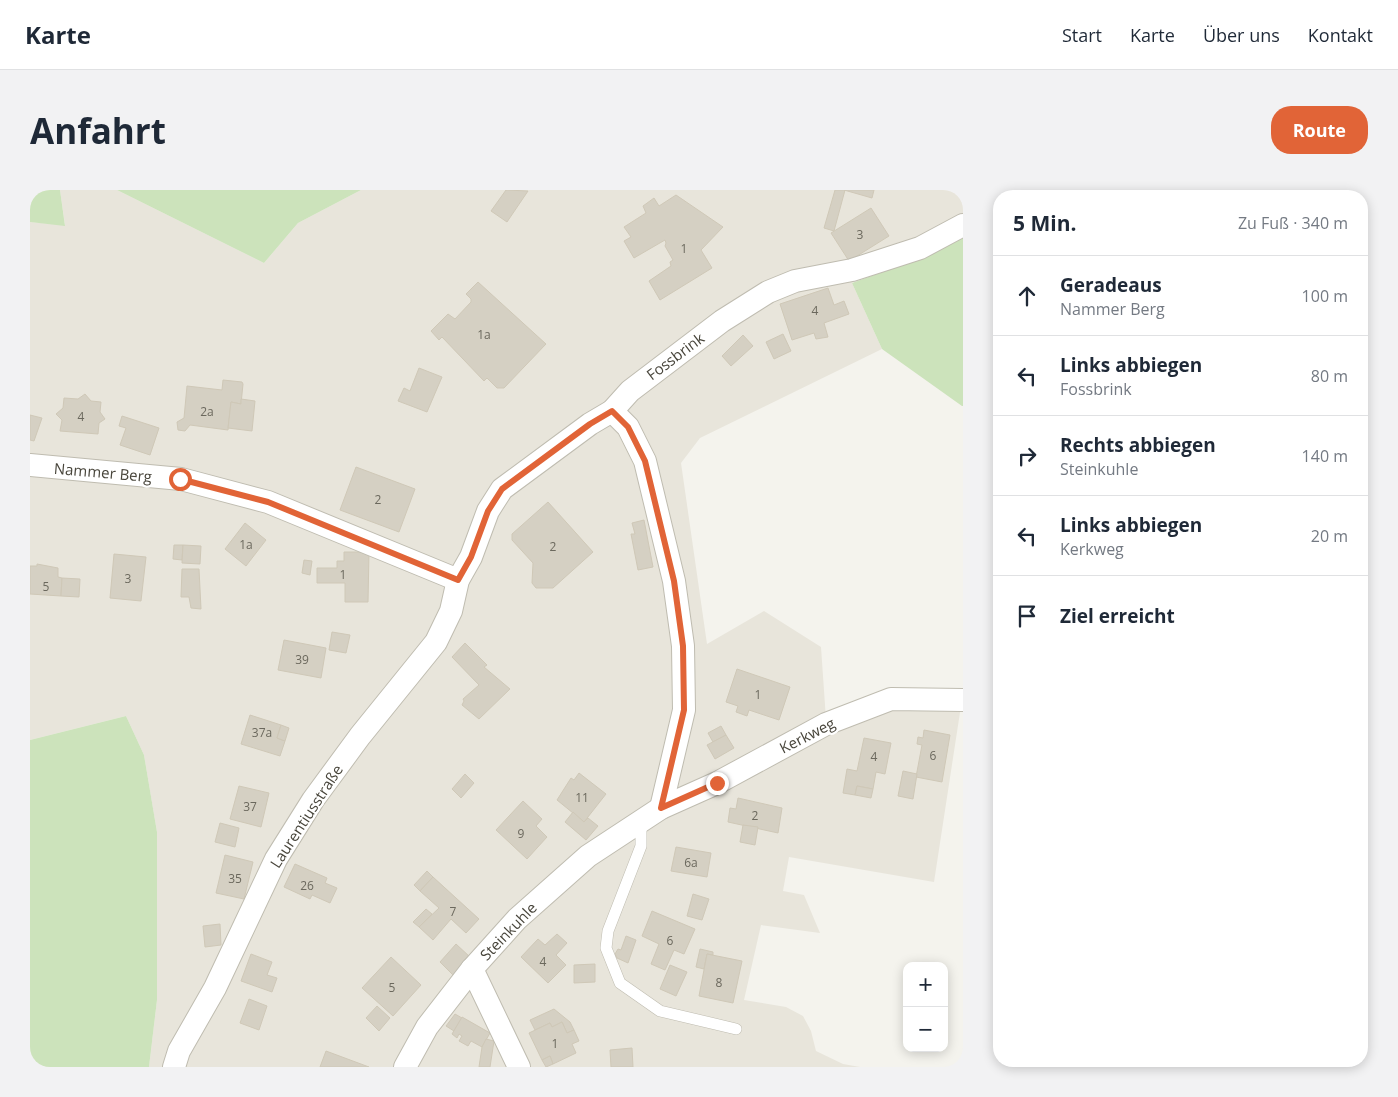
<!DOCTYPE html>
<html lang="de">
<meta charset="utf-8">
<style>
body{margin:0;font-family:"Open Sans",sans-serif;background:#f2f2f3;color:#1f2937}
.controls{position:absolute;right:15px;bottom:15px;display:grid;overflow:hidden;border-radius:10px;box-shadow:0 2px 12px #0003}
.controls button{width:45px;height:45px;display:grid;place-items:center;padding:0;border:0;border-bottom:1px solid #e0e1e3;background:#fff;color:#1f2937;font:25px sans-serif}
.stop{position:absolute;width:15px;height:15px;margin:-11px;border:4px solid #e16437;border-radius:50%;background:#fff}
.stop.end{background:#e16437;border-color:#fff;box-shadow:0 1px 5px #0008}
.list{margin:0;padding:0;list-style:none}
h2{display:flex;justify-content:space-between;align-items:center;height:65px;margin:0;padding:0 20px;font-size:21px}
h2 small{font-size:16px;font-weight:400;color:#747a83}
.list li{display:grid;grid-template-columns:32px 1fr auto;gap:15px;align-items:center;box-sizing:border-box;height:80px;padding:0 20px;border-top:1px solid #e0e1e3}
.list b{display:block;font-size:19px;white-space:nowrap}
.list p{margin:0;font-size:16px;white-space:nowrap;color:#747a83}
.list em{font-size:16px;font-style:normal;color:#747a83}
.icon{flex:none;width:28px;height:28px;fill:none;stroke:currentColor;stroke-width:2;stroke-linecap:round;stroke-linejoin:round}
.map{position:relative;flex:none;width:933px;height:877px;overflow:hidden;border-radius:20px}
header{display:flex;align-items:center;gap:30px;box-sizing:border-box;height:70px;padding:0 25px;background:#fff;border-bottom:1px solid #e0e1e3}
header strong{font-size:24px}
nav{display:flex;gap:28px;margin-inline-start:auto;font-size:18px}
.intro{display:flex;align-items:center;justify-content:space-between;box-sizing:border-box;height:120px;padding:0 30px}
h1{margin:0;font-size:35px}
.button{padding:12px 22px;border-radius:20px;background:#e16437;color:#fff;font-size:18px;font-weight:700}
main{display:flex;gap:30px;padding:0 30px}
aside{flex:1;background:#fff;border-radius:20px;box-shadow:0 2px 12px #0003}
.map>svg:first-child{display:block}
.residential{fill:#e8e5db}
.green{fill:#cce3bb}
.building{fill:#d5d0c3;stroke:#cfc8b7}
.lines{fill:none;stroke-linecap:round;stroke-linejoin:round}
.service-casing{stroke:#bfbcb0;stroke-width:12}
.minor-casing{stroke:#bfbcb0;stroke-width:24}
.service{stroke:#fff;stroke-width:11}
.minor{stroke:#fff;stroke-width:22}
.route{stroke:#e16437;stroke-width:6}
.labels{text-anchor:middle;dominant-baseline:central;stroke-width:4.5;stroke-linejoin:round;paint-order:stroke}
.number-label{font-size:12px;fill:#6b685d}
.street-label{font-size:15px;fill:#48453b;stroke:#fff}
</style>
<header>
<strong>Karte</strong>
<nav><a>Start</a><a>Karte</a><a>Über uns</a><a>Kontakt</a></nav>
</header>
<div class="intro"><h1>Anfahrt</h1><a class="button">Route</a></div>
<main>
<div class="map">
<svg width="933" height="877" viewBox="0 0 933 877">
<rect width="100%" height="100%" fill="#f4f3ed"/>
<polygon class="residential" points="30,0 87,0 234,73 268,33 331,0 933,0 933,26 887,51 822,93 852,159 670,248 651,273 677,454 734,421 791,457 797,544 860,517 931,516 904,692 759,667 753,701 774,705 790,743 731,735 714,810 756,817 773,826 781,841 786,861 813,874 830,877 119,877 127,810 127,642 114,565 96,526 0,550 0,32 35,35"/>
<g class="green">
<polygon points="0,0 30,0 35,36 0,32"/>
<polygon points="87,0 331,0 268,33 234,73"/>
<polygon points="933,47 933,216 932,216 852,159 822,93 902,64"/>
<polygon points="96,526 114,565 127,642 127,810 119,877 0,877 0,550"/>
</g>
<g class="building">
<polygon points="476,0 498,1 477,32 461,21"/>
<polygon points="805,0 815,0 804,41 794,38"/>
<polygon points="814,0 844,0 842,8"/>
<polygon points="646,5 693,37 671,60 682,78 630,110 619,91 641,76 640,72 643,70 635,56 636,53 635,50 604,68 594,51 601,47 594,37 616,23 613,16 624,8 629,16"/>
<polygon points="841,18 859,46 819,71 801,43"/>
<polygon points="448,92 516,154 474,198 467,198 457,188 454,191 412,147 409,150 401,141 418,124 425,129 441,112 441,109 436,104"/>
<polygon points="798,98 804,115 814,111 819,124 794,133 798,147 786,149 784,143 762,150 750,114"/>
<polygon points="753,144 761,161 744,169 736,152"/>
<polygon points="713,145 723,156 701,176 692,166"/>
<polygon points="389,178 412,187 397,222 368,211 374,198 380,201"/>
<polygon points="193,190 212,192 213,194 211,214 201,212 198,240 160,235 155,241 148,240 147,232 154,228 157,196 192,200"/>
<polygon points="55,204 61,211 71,212 70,222 75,229 69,233 68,244 30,241 32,230 26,224 33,218 34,208 48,209"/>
<polygon points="211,209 225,211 222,241 198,238 201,212 211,214"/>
<polygon points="0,225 12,228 4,251 0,250"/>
<polygon points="92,226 129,238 120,265 90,255 96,238 89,236"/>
<polygon points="326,277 385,299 369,342 310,320"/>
<polygon points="518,312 563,362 523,398 506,398 502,393 503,373 482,350 482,344"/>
<polygon points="614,330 623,377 608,380 601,344 605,344 602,333"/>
<polygon points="215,333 236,350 216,376 195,359"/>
<polygon points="144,355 153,355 152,370 143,369"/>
<polygon points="153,355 171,356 170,374 152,373"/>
<polygon points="314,362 339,362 338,412 315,412 315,393 287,393 287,378 307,378 307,371 314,371"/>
<polygon points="84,364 116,367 111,411 80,408"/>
<polygon points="274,370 282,371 280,385 272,383"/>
<polygon points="7,374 28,378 28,387 32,388 31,406 0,404 0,376 7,376"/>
<polygon points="152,379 169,379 171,419 161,418 159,407 151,407"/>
<polygon points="32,388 50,389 49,407 31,406"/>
<polygon points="302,442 320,445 316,463 299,460"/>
<polygon points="254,450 296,458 291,488 248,480"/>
<polygon points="435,453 457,475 454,477 480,499 449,529 432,515 434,511 433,509 449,495 422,467"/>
<polygon points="707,479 760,497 749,530 719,520 717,526 706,522 708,516 696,512"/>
<polygon points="220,525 251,535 247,548 255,551 250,566 211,554"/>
<polygon points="251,535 259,538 255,551 247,548"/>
<polygon points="691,536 696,545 683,552 678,543"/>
<polygon points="894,540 920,545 912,592 886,587 892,555 887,554 888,547 893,548"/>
<polygon points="696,545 704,558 685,569 677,555"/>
<polygon points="834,548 861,553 855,584 846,582 843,599 827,596 825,605 813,603 817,579 827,581"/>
<polygon points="873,581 887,584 883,609 868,606"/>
<polygon points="549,583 576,604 554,632 527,610 541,588 544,590"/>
<polygon points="435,584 444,593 431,608 422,599"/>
<polygon points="209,596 239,603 231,637 200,629"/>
<polygon points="827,596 843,599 841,608 825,605"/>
<polygon points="708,608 752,618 748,643 698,632 700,618 706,619"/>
<polygon points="493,611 512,629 506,636 517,647 497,669 466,640"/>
<polygon points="543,622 554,632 558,628 568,636 556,650 535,632"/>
<polygon points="190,633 209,638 205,657 185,652"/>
<polygon points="713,635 728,637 725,655 710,652"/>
<polygon points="646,657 681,663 677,687 641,681"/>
<polygon points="195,665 223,672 214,709 186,703"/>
<polygon points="265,674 297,688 295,693 307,698 300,713 282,705 280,709 254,697"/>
<polygon points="397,681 403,687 390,701 384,695"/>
<polygon points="403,687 449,729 436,743 421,729 403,750 389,737 409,718 390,701"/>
<polygon points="663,704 679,709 672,730 657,726"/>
<polygon points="396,719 402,724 389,737 383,732"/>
<polygon points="622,721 665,739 654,764 644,760 635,780 621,774 629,754 612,746"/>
<polygon points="190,734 191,755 175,757 173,736"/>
<polygon points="527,744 537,753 526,765 536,775 518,793 491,767 508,749 515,755"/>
<polygon points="596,746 606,750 598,773 587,768 585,764 588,759 591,760"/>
<polygon points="426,754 440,767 423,785 410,772"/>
<polygon points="670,759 683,762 683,765 677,764 674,779 666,777"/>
<polygon points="221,764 242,772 237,785 247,788 242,802 211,791"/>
<polygon points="677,764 712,771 703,813 669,806"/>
<polygon points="361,767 391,795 363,826 332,798"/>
<polygon points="565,774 565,792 544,793 544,775"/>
<polygon points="640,775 657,782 646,806 630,799"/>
<polygon points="219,809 237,816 229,840 210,833"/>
<polygon points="347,816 360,828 349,841 336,828"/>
<polygon points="524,819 540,832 544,840 537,843 532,832 522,837 520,833 505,840 500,830"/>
<polygon points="425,824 432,828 424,841 416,836"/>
<polygon points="432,827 460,843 452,857 441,851 438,856 429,851 432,846 429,844 427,848 422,844"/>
<polygon points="532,832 537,843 544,840 549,851 542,854 546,863 523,874 520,866 512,870 499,843 520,833 522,837"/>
<polygon points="456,849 464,851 460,877 449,877 452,857"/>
<polygon points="602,858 603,877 581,877 580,860"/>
<polygon points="296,861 339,877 290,877"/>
<polygon points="520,866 523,874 516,877 512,870"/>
</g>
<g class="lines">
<defs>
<polyline id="service" points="611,633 611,656 578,741 576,758 590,793 630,821 706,839"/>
<g id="minor">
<polyline points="582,221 598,237 615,271 644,391 653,456 654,520 631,618"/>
<polyline points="0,275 151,289 238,312 428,390"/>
<polyline points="442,779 489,877"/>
<polyline points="144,877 149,861 185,798 246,669 283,610 330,546 406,452 421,421 428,390 441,367 458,321 472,299 560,234 582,221 600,201 692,131 738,102 765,91 822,80 890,58 933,35"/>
<polyline points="375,877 397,837 442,779 487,729 558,666 631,618 687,593 796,534 861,509 933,510"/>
</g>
</defs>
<use href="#service" class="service-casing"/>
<use href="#minor" class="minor-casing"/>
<use href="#service" class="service"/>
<use href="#minor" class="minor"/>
</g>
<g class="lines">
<polyline class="route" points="150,289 238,312 428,390 441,367 458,321 472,299 560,234 582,221 598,237 615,271 644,391 653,456 654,520 631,618 687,593"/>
</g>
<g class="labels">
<g class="number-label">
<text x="830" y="44">3</text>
<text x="654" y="58">1</text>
<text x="785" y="120">4</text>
<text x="454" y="144">1a</text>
<text x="177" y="221">2a</text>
<text x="51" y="226">4</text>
<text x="348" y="309">2</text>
<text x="216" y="354">1a</text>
<text x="523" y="356">2</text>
<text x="313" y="384">1</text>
<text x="98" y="388">3</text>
<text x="16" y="396">5</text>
<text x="272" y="469">39</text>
<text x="728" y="504">1</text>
<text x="232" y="542">37a</text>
<text x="903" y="565">6</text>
<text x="844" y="566">4</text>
<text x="552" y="607">11</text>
<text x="220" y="616">37</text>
<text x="725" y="625">2</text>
<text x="491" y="643">9</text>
<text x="661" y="672">6a</text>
<text x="205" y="688">35</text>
<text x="277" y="695">26</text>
<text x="423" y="721">7</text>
<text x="640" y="750">6</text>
<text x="513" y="771">4</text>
<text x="689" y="792">8</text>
<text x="362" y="797">5</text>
<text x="525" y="853">1</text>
</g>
<g class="street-label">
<text transform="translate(645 166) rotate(-37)">Fossbrink</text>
<text transform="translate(73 282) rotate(5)">Nammer Berg</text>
<text transform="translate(777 545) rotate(-27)">Kerkweg</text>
<text transform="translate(276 626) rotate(-57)">Laurentiusstraße</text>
<text transform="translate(478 741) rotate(-46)">Steinkuhle</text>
</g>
</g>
</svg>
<div class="controls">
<button>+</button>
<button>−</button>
</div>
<div class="stop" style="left:150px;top:289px"></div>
<div class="stop end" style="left:687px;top:593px"></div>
</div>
<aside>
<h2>5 Min.<small>Zu Fuß · 340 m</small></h2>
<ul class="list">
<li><svg class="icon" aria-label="ahead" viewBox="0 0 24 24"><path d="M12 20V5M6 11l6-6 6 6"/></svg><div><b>Geradeaus</b><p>Nammer Berg</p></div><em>100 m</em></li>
<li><svg class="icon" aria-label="left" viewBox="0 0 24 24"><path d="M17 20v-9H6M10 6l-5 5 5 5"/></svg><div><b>Links abbiegen</b><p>Fossbrink</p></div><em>80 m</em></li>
<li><svg class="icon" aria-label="right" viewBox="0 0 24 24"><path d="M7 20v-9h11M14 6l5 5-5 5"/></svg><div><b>Rechts abbiegen</b><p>Steinkuhle</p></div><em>140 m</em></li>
<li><svg class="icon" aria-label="left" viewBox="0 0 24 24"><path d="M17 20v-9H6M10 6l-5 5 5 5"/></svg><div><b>Links abbiegen</b><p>Kerkweg</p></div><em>20 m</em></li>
<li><svg class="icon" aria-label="arrive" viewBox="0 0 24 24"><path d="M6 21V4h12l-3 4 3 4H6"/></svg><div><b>Ziel erreicht</b></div></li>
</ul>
</aside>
</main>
